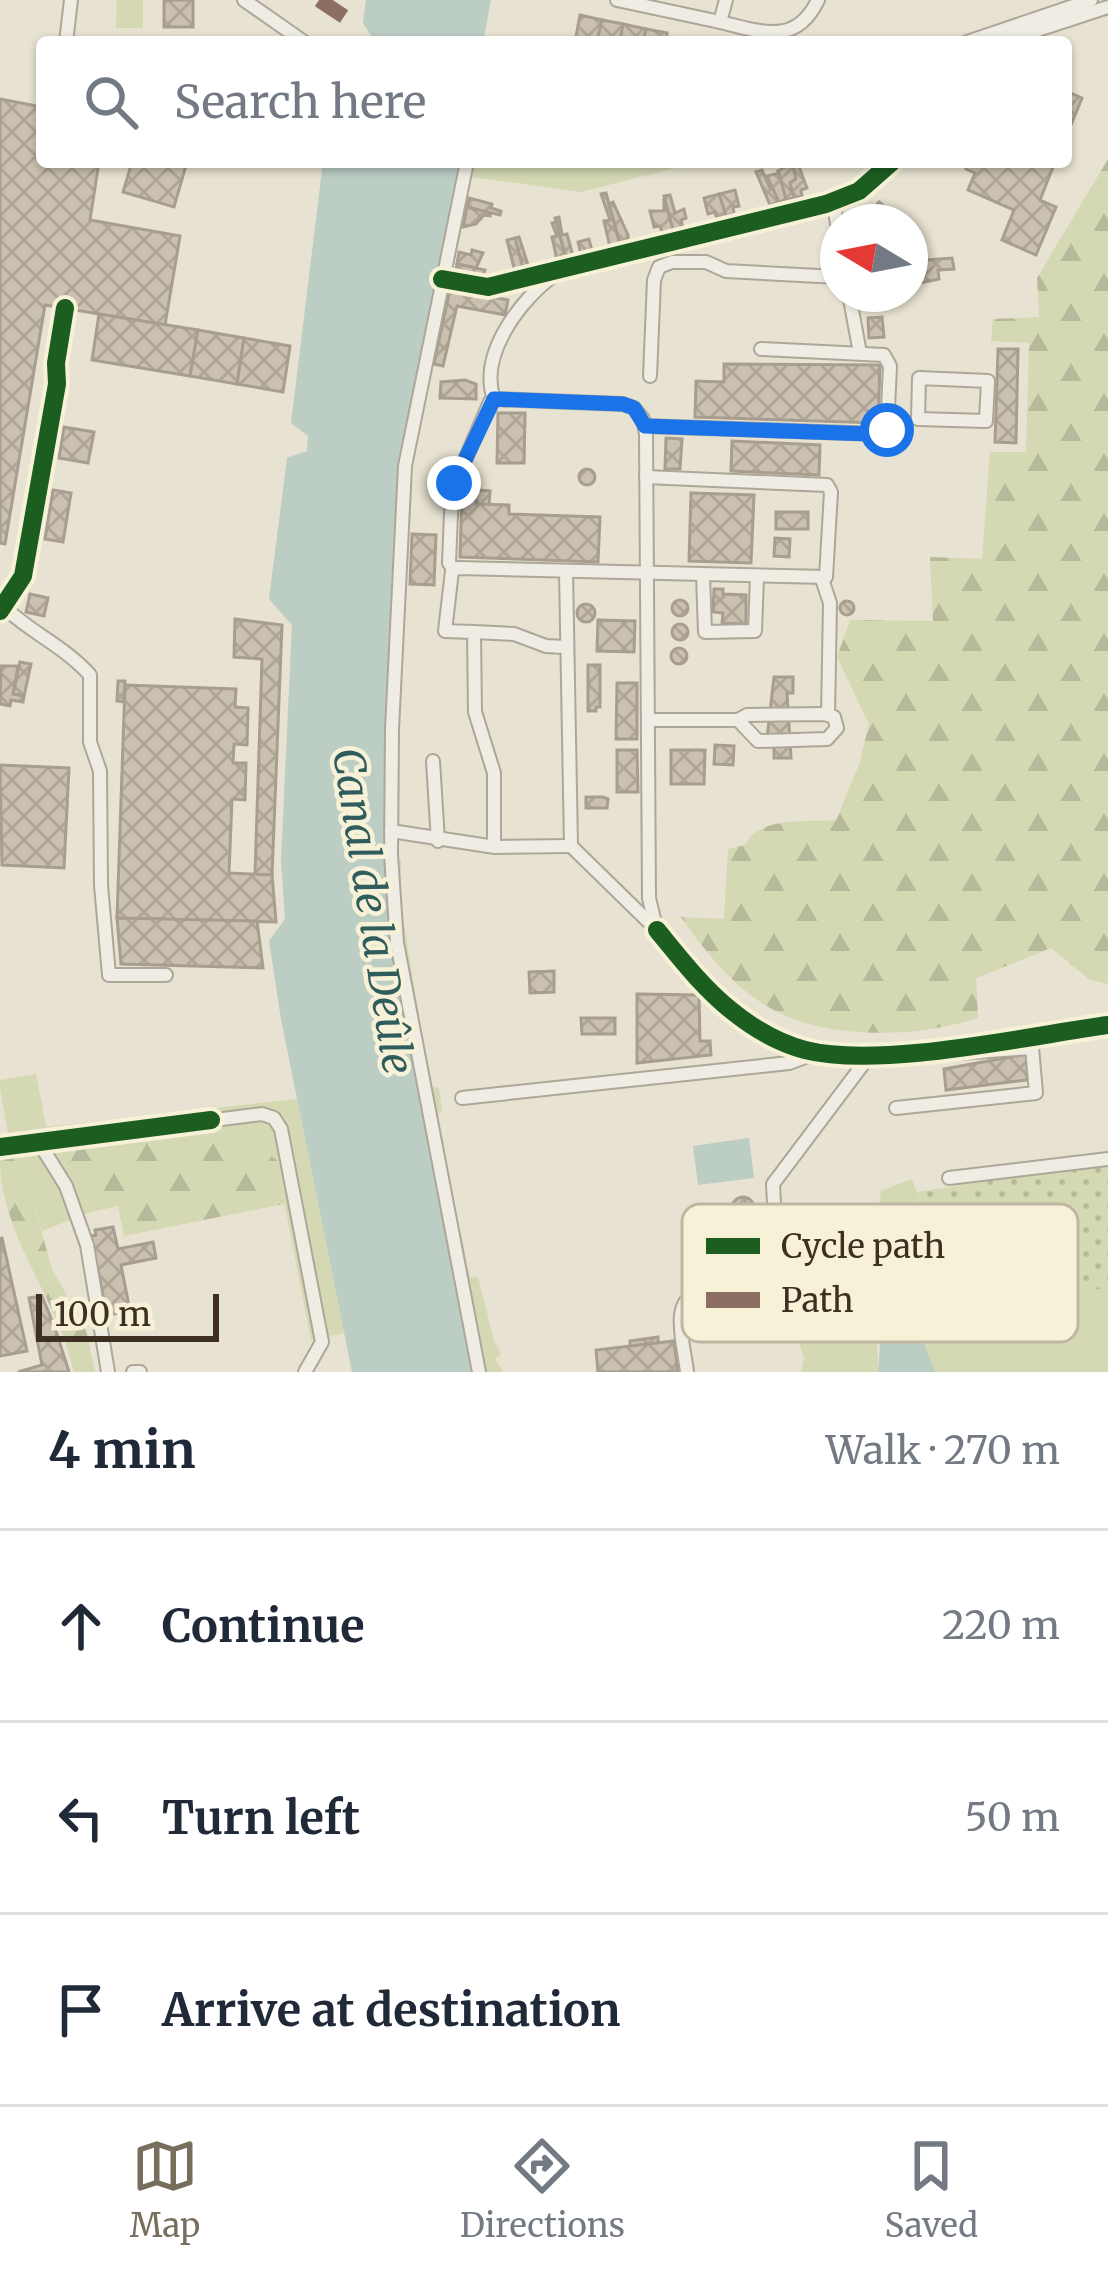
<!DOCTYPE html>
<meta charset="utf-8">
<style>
body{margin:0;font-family:Merriweather,serif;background:#f2f2f3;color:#1f2937}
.compass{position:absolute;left:820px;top:204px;width:108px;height:108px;border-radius:50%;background:#fff;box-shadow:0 3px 9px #0004;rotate:280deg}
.scale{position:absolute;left:36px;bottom:30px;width:183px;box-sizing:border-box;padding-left:12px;border:6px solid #3d3020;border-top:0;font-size:33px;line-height:42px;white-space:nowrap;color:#3d3020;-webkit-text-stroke:9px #f7f1d8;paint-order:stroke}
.stop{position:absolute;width:36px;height:36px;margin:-27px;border:9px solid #1a73e8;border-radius:50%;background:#fff}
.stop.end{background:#1a73e8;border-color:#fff;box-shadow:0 3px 12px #0008}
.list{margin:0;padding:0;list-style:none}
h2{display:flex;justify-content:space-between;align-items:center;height:156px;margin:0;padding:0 48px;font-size:51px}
h2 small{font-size:39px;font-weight:400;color:#747a83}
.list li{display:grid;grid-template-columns:78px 1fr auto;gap:36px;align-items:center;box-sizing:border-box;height:192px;padding:0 48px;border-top:3px solid #e0e1e3}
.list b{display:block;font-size:45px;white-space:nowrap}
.list em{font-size:39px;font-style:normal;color:#747a83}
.icon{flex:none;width:66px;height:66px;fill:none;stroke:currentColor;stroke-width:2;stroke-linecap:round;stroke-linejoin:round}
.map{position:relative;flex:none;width:1108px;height:1372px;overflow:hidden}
.search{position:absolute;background:#fff;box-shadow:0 3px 9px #0004;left:36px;right:36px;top:36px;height:132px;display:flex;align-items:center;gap:30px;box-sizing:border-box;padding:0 42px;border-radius:12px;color:#747a83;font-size:45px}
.sheet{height:732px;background:#fff}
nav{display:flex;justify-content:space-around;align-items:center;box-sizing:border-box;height:168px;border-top:3px solid #e0e1e3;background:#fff;font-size:33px;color:#747a83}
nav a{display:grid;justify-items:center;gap:6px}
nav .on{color:#786e5e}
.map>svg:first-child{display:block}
.grass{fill:#d4d8b3}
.forest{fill:url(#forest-firs)}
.garden{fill:url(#garden-dots)}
.water{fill:#bccdc4}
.building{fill:url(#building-cross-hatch);stroke:#a89e90;stroke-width:3}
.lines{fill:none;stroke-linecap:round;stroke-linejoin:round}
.minor-casing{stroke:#ada799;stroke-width:16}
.minor{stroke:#efece3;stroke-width:12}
.quiet{stroke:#8d6e63;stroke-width:15;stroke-dasharray:30 15;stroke-linecap:butt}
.cycleway-casing{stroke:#f7f1d8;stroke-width:26}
.cycleway{stroke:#1b5e20;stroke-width:18}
.route{stroke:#1a73e8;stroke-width:15}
.labels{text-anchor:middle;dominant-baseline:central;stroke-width:9;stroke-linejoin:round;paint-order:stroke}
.water-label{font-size:42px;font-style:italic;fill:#2f5c5d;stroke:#f7f1d8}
.key{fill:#f7f1d8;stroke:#bfb7a1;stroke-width:3}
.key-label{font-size:33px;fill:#3d3020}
</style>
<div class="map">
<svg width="1108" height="1372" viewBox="0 0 1108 1372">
<defs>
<pattern id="forest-firs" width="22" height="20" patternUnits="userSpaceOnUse" patternTransform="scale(3)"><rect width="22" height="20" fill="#d4d8b3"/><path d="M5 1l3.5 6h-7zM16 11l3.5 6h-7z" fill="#b7ba9a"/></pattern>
<pattern id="garden-dots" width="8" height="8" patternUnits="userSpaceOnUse" patternTransform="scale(3)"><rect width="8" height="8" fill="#d4d8b3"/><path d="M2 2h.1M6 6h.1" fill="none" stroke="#b7ba9a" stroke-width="1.8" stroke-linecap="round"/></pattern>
<pattern id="building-cross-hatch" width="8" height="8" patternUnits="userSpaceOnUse" patternTransform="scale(3)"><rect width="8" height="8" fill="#cbc1b1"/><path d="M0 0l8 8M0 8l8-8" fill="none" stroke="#afa698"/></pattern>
</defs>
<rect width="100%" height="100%" fill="#e7e2d1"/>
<g class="grass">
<polygon points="117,0 143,0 143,28 116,28"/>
<polygon points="459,162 699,162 581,192 456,175"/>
<polygon points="401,860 401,905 430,1085 439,1088 442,1112 436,1114 470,1278 478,1277 494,1341 501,1354 495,1359 503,1372 473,1372 392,946 386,863"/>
<polygon points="36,1074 46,1127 297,1099 344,1333 311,1340 276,1160 265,1152 222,1148 220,1131 63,1159 87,1213 42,1231 29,1187 12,1156 0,1088 0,1080"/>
<polygon points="912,1179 961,1318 1108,1287 1108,1372 935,1372 918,1327 877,1345 878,1372 801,1372 804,1358 787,1307 787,1256 874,1245 890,1273 904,1269 878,1214 881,1191"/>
</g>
<g class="forest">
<path d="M1108,159V984L1090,980L1051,948L976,978L978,1018C937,1030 903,1035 860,1032C772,1027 730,987 681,917L724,919L728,849L745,845C760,815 807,823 836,820L859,765L869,724L837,657L850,620L933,621L930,557L982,559L990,452H1026L1029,343L991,341L993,319L1039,317L1037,278Z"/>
<polygon points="220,1131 223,1148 265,1152 277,1160 284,1204 124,1236 118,1206 87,1213 63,1159 63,1149"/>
<path d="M12,1156L29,1187L52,1269L86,1329L95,1372H74C58,1298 0,1236 0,1158Z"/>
</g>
<polygon class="garden" points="1108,1163 1108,1287 961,1318 917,1192"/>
<g class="water">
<polygon points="366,0 491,0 483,42 375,42 363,23"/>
<polygon points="323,162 459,162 399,468 386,728 385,855 392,946 473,1372 352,1372 281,1019 269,941 285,919 281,860 292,625 269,599 287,458 307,451 308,436 291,423"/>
<polygon points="749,1138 754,1178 698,1185 693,1146"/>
<polygon points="893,1325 918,1327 935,1372 878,1372 881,1332"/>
</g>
<g class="building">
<rect x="164" y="0" width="29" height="27"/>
<polygon points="580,15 602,20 597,42 575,42"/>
<polygon points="602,20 623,24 620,42 597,42"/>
<polygon points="623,24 646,29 643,42 620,42"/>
<polygon points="646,29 667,33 666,42 643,42"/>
<polygon points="1066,91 1082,98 1066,137"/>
<polygon points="0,99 42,107 42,162 99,162 90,220 180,236 165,325 45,305 5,544 0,543"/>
<polygon points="132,162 187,162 174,207 123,192"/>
<polygon points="969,162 1055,162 1040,200 1056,207 1036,255 1002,240 1014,210 968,190 975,173 966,169"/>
<polygon points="792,163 796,179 790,183 794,198 786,200 778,171"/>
<polygon points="798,164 807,188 801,190 802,196 794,198 790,183 796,179 793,165"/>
<polygon points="762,170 770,188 775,187 779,202 770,205 756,172"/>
<polygon points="779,173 786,200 779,202 767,176"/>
<polygon points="735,190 739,206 733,207 734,214 726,216 719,194"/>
<polygon points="606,193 620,244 610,247 604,221 610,220 601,194"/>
<polygon points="719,194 726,216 717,219 715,212 708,214 704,198"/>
<polygon points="670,195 675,213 684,209 686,218 681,220 683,228 673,230 664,196"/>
<polygon points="469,198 492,204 491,208 501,211 500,215 467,207"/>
<polygon points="664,198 673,230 662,233 660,226 654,227 650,211 664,211"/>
<polygon points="613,202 628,235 628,242 620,244 609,204"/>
<polygon points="879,202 891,211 887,217 890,222 877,222 868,213"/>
<polygon points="467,207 490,213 490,216 484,215 476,224 463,227"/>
<polygon points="559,217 562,235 567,234 573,256 566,258 555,218"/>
<polygon points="556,222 566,258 557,260 552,237 557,236 552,223"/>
<polygon points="519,237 529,268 523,269 515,238"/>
<polygon points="515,238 523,269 515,272 507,240"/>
<polygon points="589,239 592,251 581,254 578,242"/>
<polygon points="472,250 483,253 476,268 457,264 459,252 471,255"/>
<polygon points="952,258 954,269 938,270 939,279 910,285 913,261"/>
<polygon points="457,264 485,270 483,275 475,273 473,278 455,274"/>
<polygon points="450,289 508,300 505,315 457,306 443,366 434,364"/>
<polygon points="99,314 198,330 190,376 92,360"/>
<polygon points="882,317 884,337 869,338 868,318"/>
<polygon points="198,330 244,338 237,384 190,376"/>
<polygon points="244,338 290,346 283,392 237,384"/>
<polygon points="998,349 1018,349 1016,443 995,442"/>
<polygon points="724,364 880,365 878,423 695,417 696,381 724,382"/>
<polygon points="465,380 476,384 476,399 440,398 441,382"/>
<polygon points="498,413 525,413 524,463 497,463"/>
<polygon points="64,427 94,432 88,463 59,458"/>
<polygon points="666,438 682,439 680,469 665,469"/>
<polygon points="732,441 820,445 819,475 731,471"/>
<circle cx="587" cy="477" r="8"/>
<polygon points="53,490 71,493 63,542 45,539"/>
<polygon points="476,490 490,491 489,505 476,504"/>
<polygon points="691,493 754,495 751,563 689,561"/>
<polygon points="462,495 476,496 476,504 509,505 509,514 600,517 598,562 460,557"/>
<rect x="776" y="512" width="32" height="17"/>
<polygon points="412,534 436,535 434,585 410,584"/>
<polygon points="775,538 790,539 789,557 774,556"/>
<polygon points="714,589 723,589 723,594 746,595 746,624 722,623 723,613 713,612"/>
<polygon points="30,594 48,598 44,616 26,612"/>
<circle cx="680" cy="608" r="8"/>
<circle cx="847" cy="608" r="7"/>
<circle cx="586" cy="613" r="9"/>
<polygon points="235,619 282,625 272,875 255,874 262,659 234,657"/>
<polygon points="598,620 635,621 634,652 597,651"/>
<circle cx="680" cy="632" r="8"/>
<circle cx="679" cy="656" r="8"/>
<polygon points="20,662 31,664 24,696 13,694"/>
<polygon points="588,665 600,665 600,707 596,707 596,711 588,711"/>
<polygon points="1,666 18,666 13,694 24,696 23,702 11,700 10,706 0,704"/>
<polygon points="774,677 793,677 793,693 787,693 791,758 774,758 774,738 767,738"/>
<polygon points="118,681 125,681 124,702 117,701"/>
<polygon points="617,683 637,683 637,739 616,739"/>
<polygon points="125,685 236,689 235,707 248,708 247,745 234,744 233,763 246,763 245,800 232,799 229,873 272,875 276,922 117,918"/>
<polygon points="715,745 734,746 733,765 714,764"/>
<polygon points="617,750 637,750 638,792 617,792"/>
<polygon points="671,750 705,750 704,784 671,784"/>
<polygon points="0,765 69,768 64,868 2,865"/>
<polygon points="586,797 603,797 608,799 607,808 586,808"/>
<polygon points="117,918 257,921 263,968 121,964"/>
<polygon points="554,971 554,992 530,993 529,972"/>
<polygon points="637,994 699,995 700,1041 710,1041 711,1055 637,1063"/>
<polygon points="581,1018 615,1018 615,1034 582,1034"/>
<polygon points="1027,1054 1027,1080 946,1090 944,1069"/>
<circle cx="743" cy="1208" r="11"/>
<polygon points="113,1227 118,1249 153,1242 156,1258 121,1265 130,1311 107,1315 91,1236 96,1235 95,1230"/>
<polygon points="2,1238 27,1351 0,1356 0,1239"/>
<polygon points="42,1296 55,1328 69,1372 18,1372 42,1365 29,1298"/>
<polygon points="658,1337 658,1343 630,1346 630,1341"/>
<polygon points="674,1341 678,1372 598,1372 596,1350"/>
</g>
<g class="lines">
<defs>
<g id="minor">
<polyline points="244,0 304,42"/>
<polyline points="617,0 720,22"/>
<path d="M726,0L720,22C762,32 796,46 818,0"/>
<polyline points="66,42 71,0"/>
<polyline points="967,42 1091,0"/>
<polyline points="1001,42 1108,7"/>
<polyline points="467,162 405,466 392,729 391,855 397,943 479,1372"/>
<polyline points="833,201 838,229"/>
<polyline points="442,279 488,287 826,204 859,191 892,162"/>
<polyline points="849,294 860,353"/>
<polyline points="650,376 654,280 659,267 672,262 706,262 726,271 838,277"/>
<polygon points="919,378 988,381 986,421 918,419"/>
<path d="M494,399C478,355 521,298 556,274"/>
<polyline points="645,426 879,434 887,430 890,366 884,355 761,349"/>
<polyline points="454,570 449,563 452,490 490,402 494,399 623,404 634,408 643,419 646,434 649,898 655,923"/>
<polyline points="566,571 571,846 657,930 695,976 732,1011 795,1047 827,1054 870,1055 1108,1025"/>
<polyline points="703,575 705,632 755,631 757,577"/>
<polyline points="822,579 830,603 828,715"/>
<path d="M0,603C27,631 63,645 90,675V742L100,771L101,885L109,975H166"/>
<polyline points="0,610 23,576 57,384 56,363 65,308"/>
<polyline points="474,632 514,634 546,646 565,647"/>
<polyline points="648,720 738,720 758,741 827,739 837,728 834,717 825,714 747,715 738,720"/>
<polyline points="433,761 438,841"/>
<polyline points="391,831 495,847 571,846"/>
<polyline points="494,842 494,773 475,712 474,632 445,631 452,571 458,568 826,577 831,492 827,485 646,477"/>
<polyline points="930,1055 1032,1048"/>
<polyline points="462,1098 789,1063 816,1053"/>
<polyline points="896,1108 1036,1093 1031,1036"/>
<polyline points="38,1141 66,1186 87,1245 108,1372"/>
<polyline points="0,1147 262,1114 274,1118 281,1129 322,1342 305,1372"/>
<polyline points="949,1178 1108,1159"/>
<polyline points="133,1372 140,1372"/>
<path d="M687,1372C685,1354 679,1333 681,1315C688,1265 763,1307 777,1260L773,1184L870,1055"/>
</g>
</defs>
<use href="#minor" class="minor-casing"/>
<use href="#minor" class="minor"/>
<polyline class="quiet" points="319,0 345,17"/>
<defs>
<g id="cycleway">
<polyline points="442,279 488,287 826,204 859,191 892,162"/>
<polyline points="0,611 23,576 57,384 56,363 65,308"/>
<path d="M657,930C680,958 703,988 732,1011C753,1028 779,1043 805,1050C880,1069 1028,1036 1108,1025"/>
<polyline points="0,1147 211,1120"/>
</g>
</defs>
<use href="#cycleway" class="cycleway-casing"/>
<use href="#cycleway" class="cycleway"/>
</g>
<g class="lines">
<polyline class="route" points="454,483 494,399 623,404 634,408 645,426 872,434 887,430"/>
</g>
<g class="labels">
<g class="water-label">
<text transform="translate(373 911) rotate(81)">Canal de la Deûle</text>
</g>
</g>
<rect x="682" y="1204" width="396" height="138" rx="18" class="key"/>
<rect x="706" y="1238" width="54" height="16" fill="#1b5e20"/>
<rect x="706" y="1292" width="54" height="16" fill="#8d6e63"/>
<g class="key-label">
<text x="781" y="1258">Cycle path</text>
<text x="781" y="1312">Path</text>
</g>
</svg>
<svg class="compass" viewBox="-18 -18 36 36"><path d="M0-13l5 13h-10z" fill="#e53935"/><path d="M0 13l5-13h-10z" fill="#747a83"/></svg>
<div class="scale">100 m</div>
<div class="stop" style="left:887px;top:430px"></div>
<div class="stop end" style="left:454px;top:483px"></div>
<div class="search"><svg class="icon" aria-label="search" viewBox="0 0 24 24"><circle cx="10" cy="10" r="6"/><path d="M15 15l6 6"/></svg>Search here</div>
</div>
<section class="sheet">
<h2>4 min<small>Walk · 270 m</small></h2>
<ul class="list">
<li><svg class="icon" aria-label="ahead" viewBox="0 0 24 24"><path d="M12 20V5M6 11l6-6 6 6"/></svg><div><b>Continue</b></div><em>220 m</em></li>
<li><svg class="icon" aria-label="left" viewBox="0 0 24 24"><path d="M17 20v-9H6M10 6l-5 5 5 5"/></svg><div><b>Turn left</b></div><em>50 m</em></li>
<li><svg class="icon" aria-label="arrive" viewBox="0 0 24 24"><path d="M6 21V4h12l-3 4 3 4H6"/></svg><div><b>Arrive at destination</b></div></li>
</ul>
</section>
<nav>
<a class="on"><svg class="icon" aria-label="map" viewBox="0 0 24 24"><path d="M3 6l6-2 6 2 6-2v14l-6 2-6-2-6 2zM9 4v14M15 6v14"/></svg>Map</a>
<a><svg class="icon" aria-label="directions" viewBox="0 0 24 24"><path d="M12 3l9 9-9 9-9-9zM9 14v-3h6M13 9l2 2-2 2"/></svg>Directions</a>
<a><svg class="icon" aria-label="saved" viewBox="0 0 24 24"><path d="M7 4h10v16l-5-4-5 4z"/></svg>Saved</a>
</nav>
